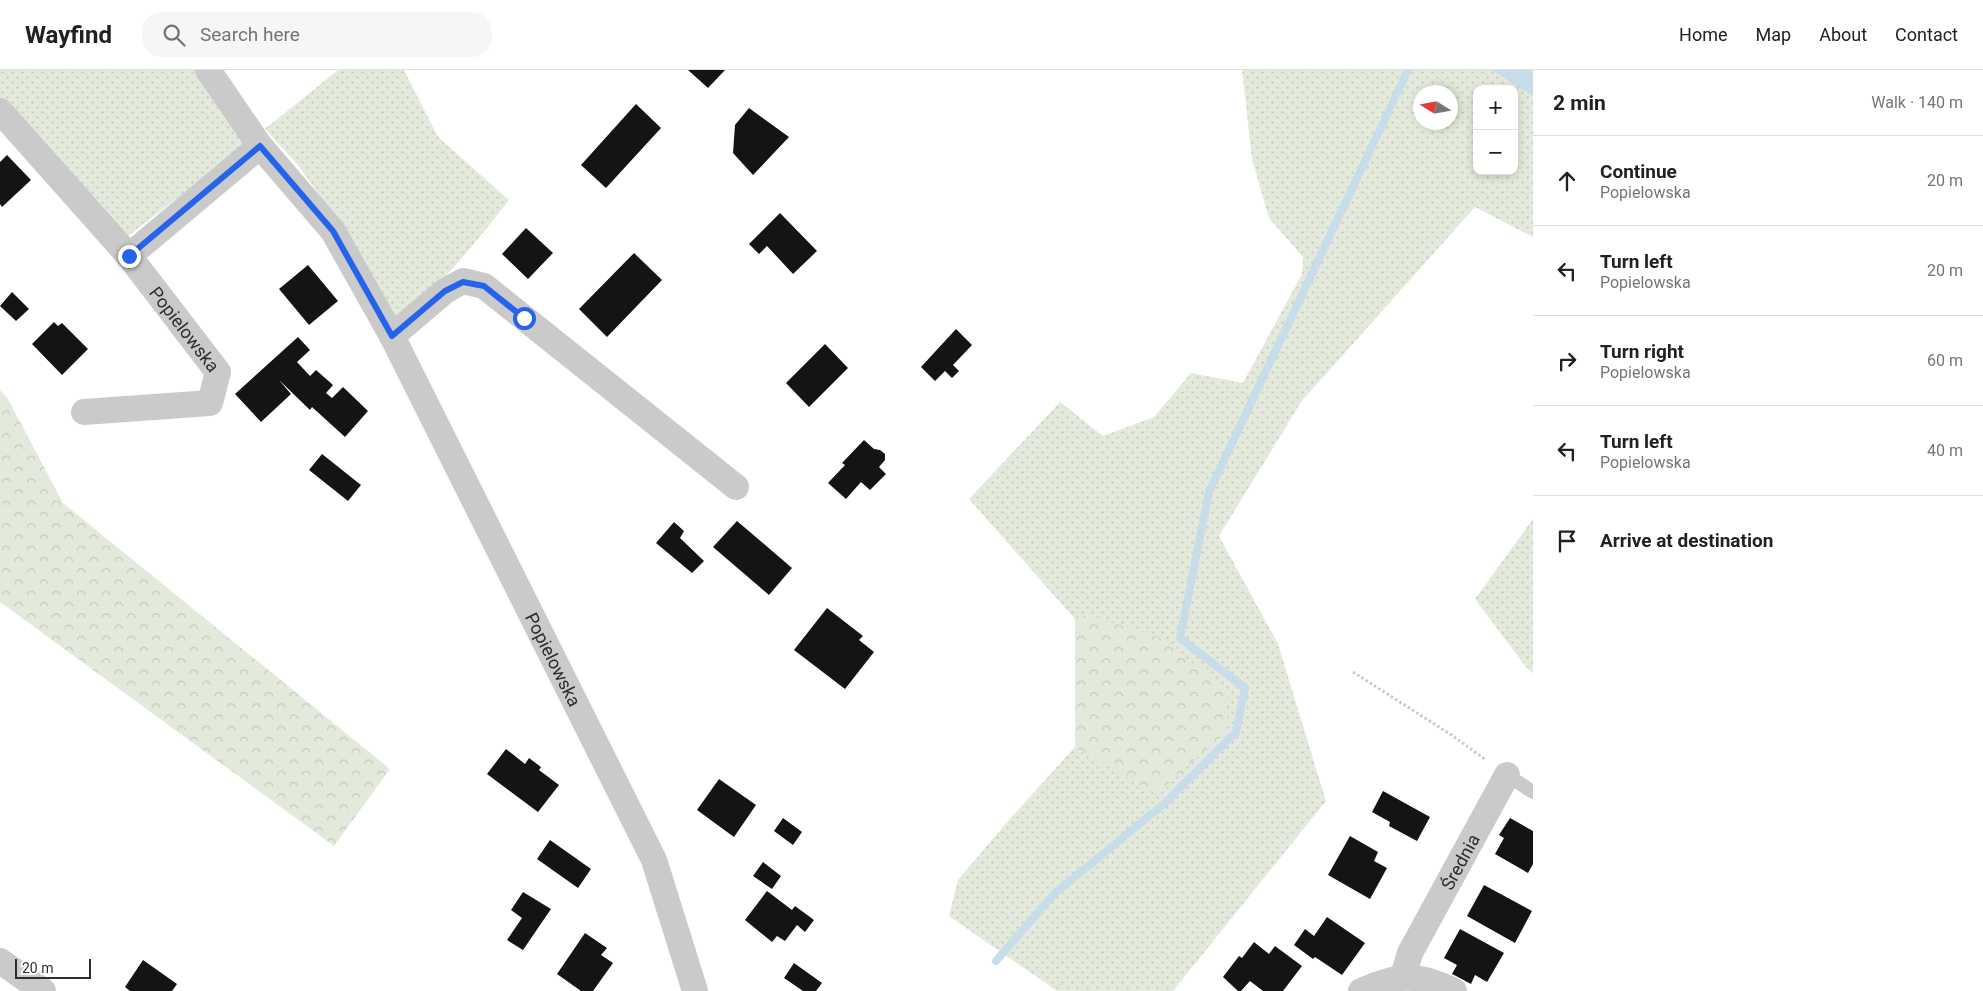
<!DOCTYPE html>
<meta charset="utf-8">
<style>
body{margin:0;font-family:Roboto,sans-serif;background:#f6f6f6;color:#202124}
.controls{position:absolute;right:15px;top:15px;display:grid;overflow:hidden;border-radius:10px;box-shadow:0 2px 8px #0003}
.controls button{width:45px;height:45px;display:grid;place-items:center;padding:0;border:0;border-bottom:1px solid #e0e0e0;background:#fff;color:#202124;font:25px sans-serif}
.compass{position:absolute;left:1413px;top:15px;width:45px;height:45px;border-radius:50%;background:#fff;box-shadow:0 2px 8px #0003;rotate:281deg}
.scale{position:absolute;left:15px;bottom:12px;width:76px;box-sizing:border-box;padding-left:5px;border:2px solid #2d2d2d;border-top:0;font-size:14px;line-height:18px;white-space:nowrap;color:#2d2d2d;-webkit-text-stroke:4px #fff;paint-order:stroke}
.stop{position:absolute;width:15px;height:15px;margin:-11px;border:4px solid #2563eb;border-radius:50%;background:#fff}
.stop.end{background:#2563eb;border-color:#fff;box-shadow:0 1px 5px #0008}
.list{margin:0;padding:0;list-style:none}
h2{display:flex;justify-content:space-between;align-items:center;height:65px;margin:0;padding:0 20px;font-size:21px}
h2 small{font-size:16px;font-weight:400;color:#757577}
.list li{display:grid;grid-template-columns:32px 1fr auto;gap:15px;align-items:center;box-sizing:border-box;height:90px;padding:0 20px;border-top:1px solid #e0e0e0}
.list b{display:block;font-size:19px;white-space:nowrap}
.list p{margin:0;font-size:16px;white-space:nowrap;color:#757577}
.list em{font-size:16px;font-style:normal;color:#757577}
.icon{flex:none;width:28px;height:28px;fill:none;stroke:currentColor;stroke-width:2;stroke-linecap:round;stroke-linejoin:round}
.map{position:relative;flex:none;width:1533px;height:921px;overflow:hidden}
header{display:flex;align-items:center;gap:30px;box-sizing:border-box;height:70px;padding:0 25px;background:#fff;border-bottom:1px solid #e0e0e0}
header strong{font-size:24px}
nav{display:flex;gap:28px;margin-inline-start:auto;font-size:18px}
.search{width:350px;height:45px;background:#f6f6f6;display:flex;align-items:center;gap:12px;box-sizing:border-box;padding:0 18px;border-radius:20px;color:#757577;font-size:19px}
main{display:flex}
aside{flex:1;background:#fff}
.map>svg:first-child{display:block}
.grass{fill:url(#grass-dots);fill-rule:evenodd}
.forest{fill:url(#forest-crowns)}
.water{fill:#c7ddea}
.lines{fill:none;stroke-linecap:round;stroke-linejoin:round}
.stream{stroke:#c7ddea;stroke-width:8}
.building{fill:#141414}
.path{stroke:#cacaca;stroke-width:3;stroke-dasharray:2.5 2.5;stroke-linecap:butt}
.service{stroke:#cacaca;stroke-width:14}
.minor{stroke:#cacaca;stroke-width:26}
.route{stroke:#2563eb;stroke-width:6}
.labels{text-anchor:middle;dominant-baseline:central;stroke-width:5;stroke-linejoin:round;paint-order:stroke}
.street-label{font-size:18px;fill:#2d2d2d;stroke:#fff}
</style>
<header>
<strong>Wayfind</strong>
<div class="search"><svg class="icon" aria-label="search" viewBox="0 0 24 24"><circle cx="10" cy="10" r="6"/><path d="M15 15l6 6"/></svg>Search here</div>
<nav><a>Home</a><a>Map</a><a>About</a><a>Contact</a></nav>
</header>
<main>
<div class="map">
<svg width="1533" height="921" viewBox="0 0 1533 921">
<defs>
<pattern id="grass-dots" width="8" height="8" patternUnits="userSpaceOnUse" patternTransform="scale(1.25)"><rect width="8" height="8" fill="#e4eadb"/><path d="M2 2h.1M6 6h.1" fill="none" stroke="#c4c9bc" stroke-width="1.8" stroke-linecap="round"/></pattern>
<pattern id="forest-crowns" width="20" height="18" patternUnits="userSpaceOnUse" patternTransform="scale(1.25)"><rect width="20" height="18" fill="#e4eadb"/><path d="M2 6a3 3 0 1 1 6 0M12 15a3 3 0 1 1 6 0" fill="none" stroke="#c4c9bc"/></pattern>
</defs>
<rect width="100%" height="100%" fill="#fff"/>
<g class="grass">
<polygon points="0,0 196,0 246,75 127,167 0,36"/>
<path d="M338,0H404L438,67L509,130C475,173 441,218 395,249L346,163L298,95L265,59Z"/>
<path d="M1242,0H1533V167L1475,137L1301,332L1219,466L1278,574L1326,731L1173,921H1057L949,846L958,810L1008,751L1075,677V549L969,429L1060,332L1103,366L1154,347L1191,303L1243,313L1302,204L1303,187L1269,148L1252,89ZM1477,19H1514V101H1477ZM1420,22H1450V52H1420Z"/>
<polygon points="1533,449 1533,603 1526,597 1475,529"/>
</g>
<g class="forest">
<polygon points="0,320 8,329 63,433 390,699 334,776 0,532"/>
<polygon points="1087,545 1157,566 1228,620 1227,661 1156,724 1075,678 1075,549"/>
</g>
<polygon class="water" points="1492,0 1533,0 1533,26"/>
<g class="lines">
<polyline class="stream" points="996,891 1055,823 1164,734 1236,662 1245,618 1180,568 1209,422 1408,0"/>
</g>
<g class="building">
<polygon points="688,0 725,0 708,18"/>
<polygon points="636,34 661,58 606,118 581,95"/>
<polygon points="749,38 789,67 753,105 733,83 735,55"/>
<polygon points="7,85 31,110 2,137 0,134 0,92"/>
<polygon points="780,143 817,181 793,204 767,176 759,184 749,174"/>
<polygon points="526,158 553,183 528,209 502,184"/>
<polygon points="634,183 662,210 607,267 579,239"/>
<polygon points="308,195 338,231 309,255 279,219"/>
<polygon points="12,222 29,239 16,251 0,236"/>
<polygon points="54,252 58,256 62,253 88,279 62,305 32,274"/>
<polygon points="956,259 972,275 953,295 959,301 952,308 945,301 935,311 921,297"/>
<polygon points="298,267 310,280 297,292 310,306 316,300 333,315 326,323 332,328 343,317 368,341 345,367 312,337 310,340 279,310 291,324 261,352 235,324"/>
<polygon points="825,274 848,298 809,337 786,313"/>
<polygon points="864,370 874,379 880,380 885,384 885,390 879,397 886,404 870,420 861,412 846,429 828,413 845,395 842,393"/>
<polygon points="322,384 361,415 348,431 309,400"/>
<polygon points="737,451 792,498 769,525 713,477"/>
<polygon points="674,452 684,461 680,468 704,491 692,503 656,473"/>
<polygon points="827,538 863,566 859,570 874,582 845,619 794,580"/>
<polygon points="506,679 525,694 529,688 541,697 539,700 559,715 538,742 487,704"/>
<polygon points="719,709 756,735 734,767 697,740"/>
<polygon points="1383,721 1430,747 1417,771 1389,756 1390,752 1372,742"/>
<polygon points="783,748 802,762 793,775 774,761"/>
<polygon points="1510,748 1533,761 1533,794 1528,803 1495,784 1504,768 1499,765"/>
<polygon points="1350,766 1378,782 1374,791 1387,798 1370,829 1328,805"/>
<polygon points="550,770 591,799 578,818 537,789"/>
<polygon points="763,792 781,806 772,819 753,806"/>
<polygon points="1484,815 1532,841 1515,873 1467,846"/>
<polygon points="767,821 792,840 795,836 814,850 805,862 797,855 785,871 777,866 772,872 745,850"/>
<polygon points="523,822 551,839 523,880 507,870 522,848 511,840"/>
<polygon points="1327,847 1365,873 1342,905 1315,887 1313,889 1294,875 1305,859 1314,866"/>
<polygon points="1460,859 1504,883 1487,912 1475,905 1471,914 1456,906 1452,904 1457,895 1444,888"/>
<polygon points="585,863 607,878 601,885 613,893 593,921 581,921 557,904"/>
<polygon points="1254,872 1269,884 1275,876 1302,896 1283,921 1263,921 1250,911 1241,921 1238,921 1223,907 1239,886 1242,888"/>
<polygon points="143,890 177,914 172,921 130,921 125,917"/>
<polygon points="794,893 822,913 816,921 803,921 784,908"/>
</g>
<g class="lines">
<polyline class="path" points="1353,602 1453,666 1486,690"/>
<polyline class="service" points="1507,705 1533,722"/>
<g class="minor">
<path id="s1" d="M208,0L260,76L333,161L392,266L654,790L695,921"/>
<path id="s2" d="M0,41L129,186L218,302L210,333L84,342"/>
<polyline points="129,186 260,76"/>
<polyline points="392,266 445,221 463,211 484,216 736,417"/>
<polyline points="0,891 43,921"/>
<path id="s3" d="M1403,907L1410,883L1507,705"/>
<path d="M1361,921C1399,904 1416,903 1454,921"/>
</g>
</g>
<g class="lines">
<polyline class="route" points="129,186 260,76 333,161 392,266 445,221 463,212 484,216 524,248"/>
</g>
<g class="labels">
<g class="street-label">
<text stroke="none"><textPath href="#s2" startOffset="286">Popielowska</textPath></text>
<text stroke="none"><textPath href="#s1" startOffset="686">Popielowska</textPath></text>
<text stroke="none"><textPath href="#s3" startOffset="129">Średnia</textPath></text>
</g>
</g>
</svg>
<div class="controls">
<button>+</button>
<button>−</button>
</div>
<svg class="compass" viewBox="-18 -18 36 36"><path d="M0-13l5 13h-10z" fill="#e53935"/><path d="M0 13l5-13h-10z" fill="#757577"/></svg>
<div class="scale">20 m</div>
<div class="stop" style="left:524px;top:248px"></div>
<div class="stop end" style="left:129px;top:186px"></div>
</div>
<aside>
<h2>2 min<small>Walk · 140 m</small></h2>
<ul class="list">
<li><svg class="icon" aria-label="ahead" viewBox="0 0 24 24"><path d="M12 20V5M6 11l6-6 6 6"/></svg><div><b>Continue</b><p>Popielowska</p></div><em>20 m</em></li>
<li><svg class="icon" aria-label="left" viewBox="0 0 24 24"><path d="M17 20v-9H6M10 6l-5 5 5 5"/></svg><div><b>Turn left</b><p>Popielowska</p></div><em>20 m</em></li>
<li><svg class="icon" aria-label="right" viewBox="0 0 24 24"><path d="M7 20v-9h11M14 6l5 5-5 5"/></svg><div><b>Turn right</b><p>Popielowska</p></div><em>60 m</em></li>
<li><svg class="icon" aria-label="left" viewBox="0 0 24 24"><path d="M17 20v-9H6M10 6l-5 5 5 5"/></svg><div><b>Turn left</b><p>Popielowska</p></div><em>40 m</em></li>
<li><svg class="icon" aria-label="arrive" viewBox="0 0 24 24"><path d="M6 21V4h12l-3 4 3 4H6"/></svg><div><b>Arrive at destination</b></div></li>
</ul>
</aside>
</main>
